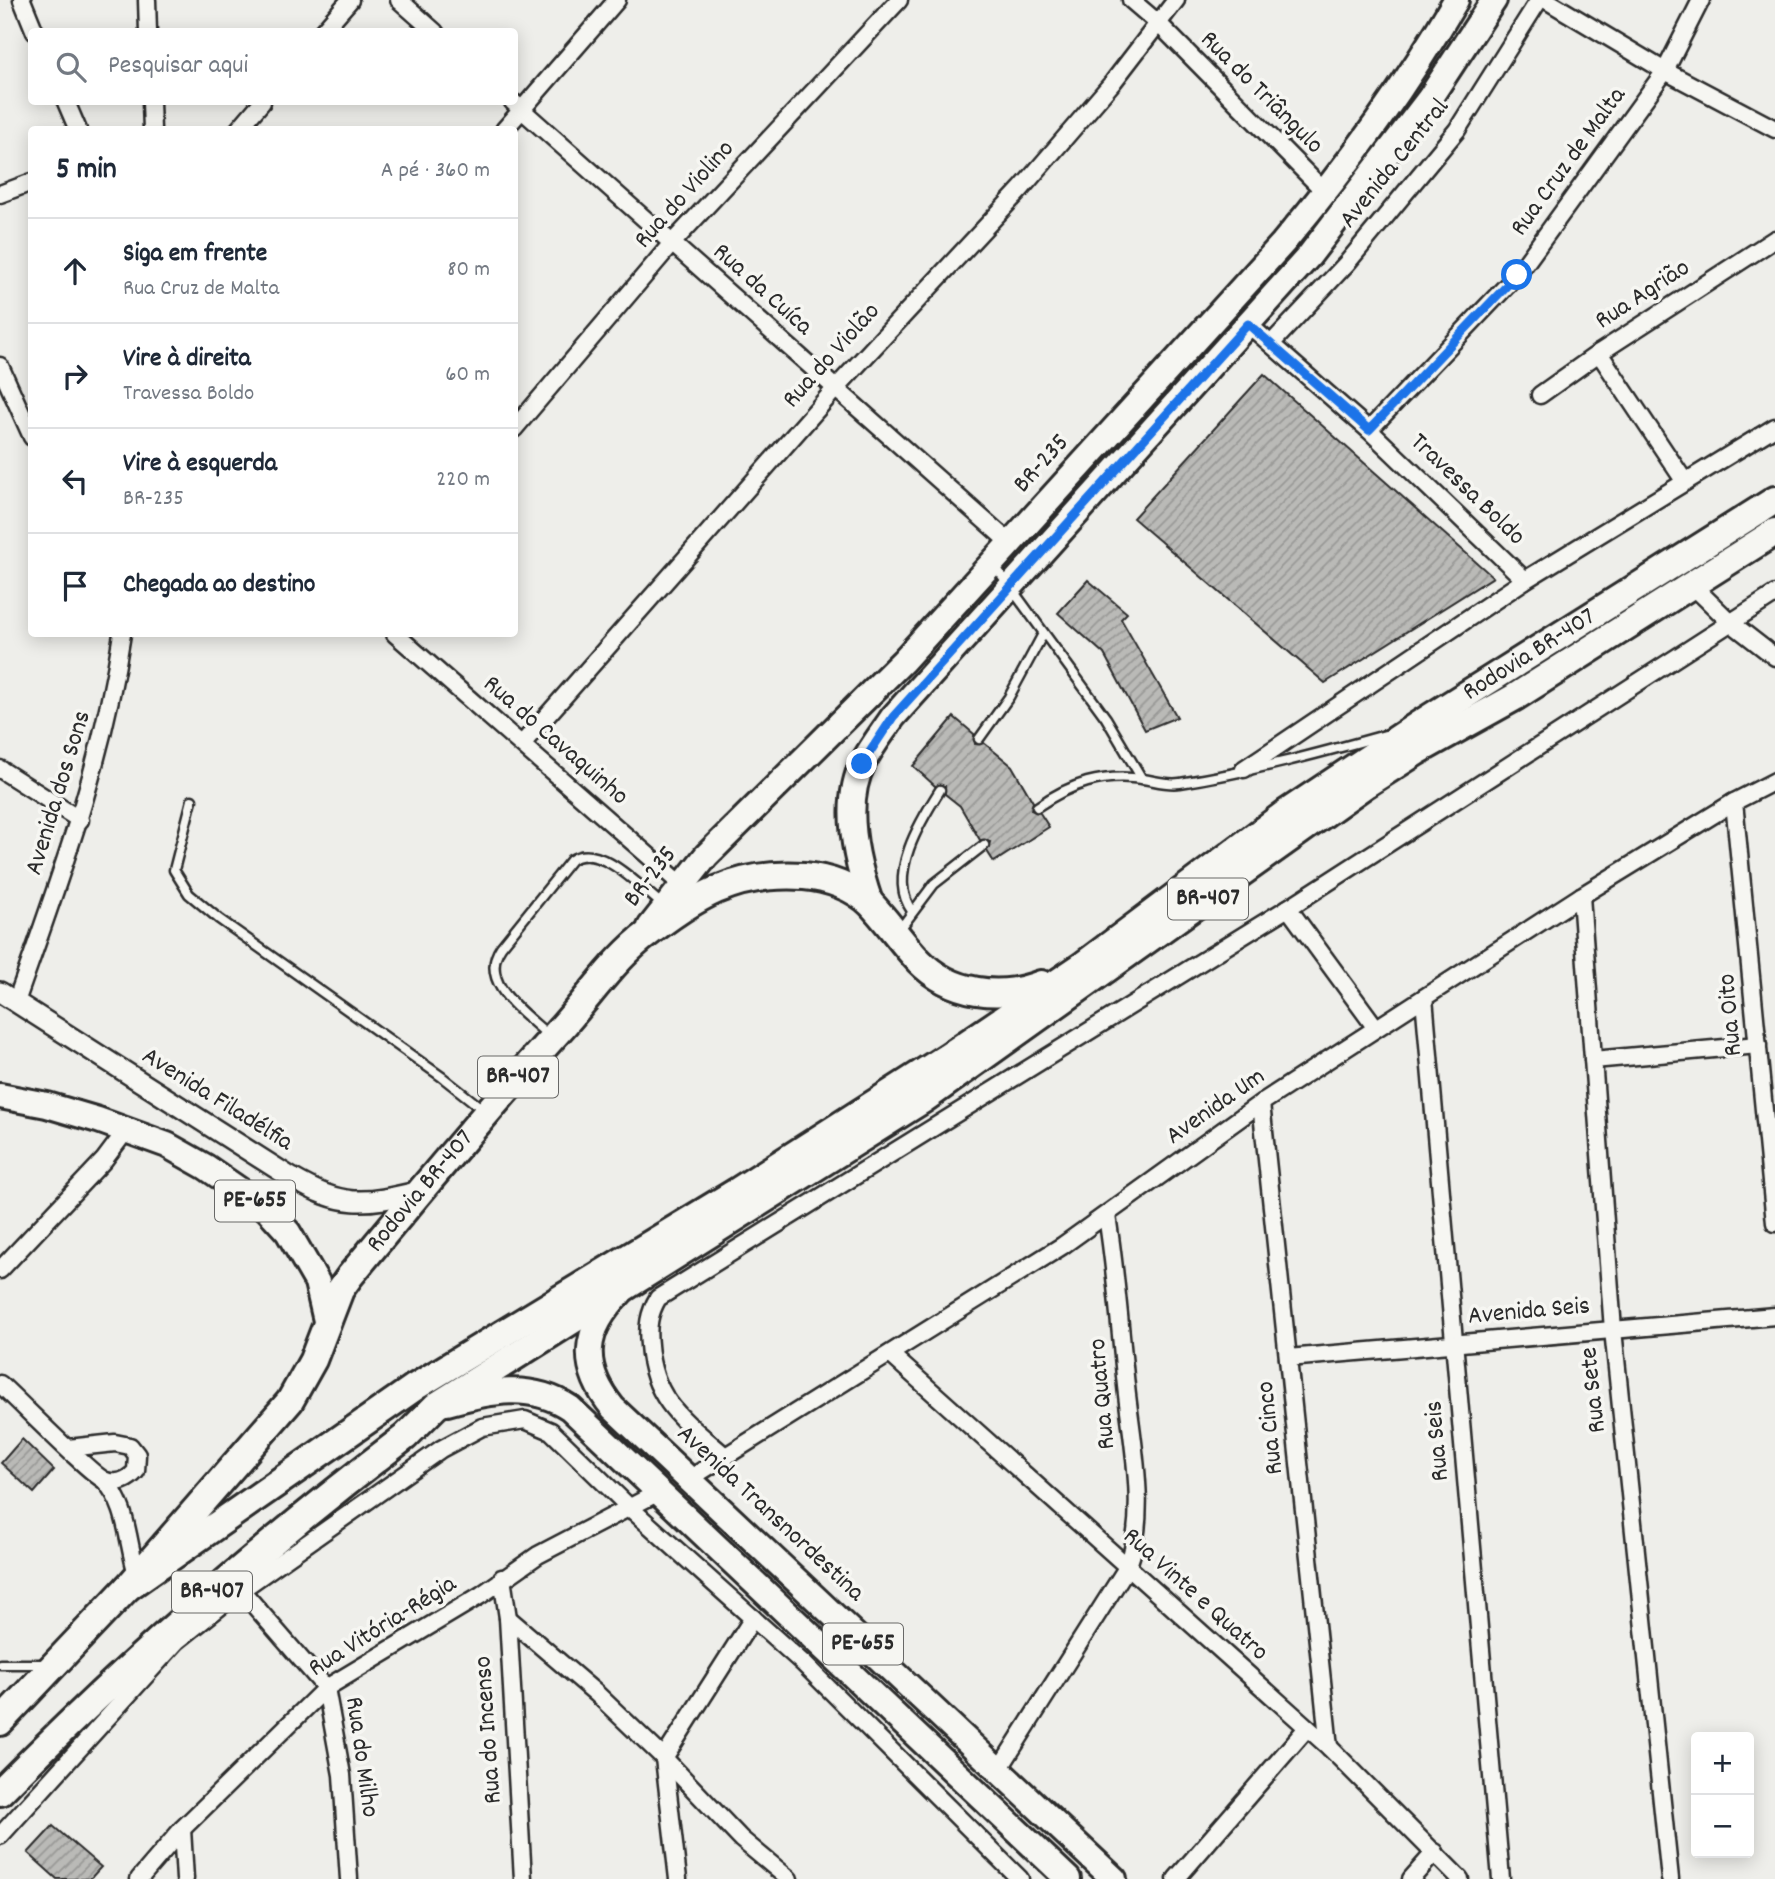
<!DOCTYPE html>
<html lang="pt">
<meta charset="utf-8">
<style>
body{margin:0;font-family:Dekko,sans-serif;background:#f6f6f7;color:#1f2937}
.controls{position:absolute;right:21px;bottom:21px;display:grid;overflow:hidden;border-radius:7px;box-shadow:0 4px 18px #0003}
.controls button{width:63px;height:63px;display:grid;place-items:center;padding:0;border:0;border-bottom:2px solid #e0e1e3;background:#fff;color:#1f2937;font:35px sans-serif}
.stop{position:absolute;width:21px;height:21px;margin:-16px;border:5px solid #1a73e8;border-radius:50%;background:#fff}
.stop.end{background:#1a73e8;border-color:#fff;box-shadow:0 2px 7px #0008}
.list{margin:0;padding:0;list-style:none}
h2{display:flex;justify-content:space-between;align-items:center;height:91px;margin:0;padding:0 28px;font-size:30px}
h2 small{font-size:23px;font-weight:400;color:#747a83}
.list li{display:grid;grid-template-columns:46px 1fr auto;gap:21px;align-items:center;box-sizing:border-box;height:105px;padding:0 28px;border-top:2px solid #e0e1e3}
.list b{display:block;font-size:26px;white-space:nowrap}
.list p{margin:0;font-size:23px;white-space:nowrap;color:#747a83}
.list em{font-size:23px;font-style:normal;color:#747a83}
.icon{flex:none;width:38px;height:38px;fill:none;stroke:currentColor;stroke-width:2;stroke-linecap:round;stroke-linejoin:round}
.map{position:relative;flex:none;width:1775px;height:1879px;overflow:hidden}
.search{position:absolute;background:#fff;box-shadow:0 4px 18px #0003;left:28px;top:28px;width:490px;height:77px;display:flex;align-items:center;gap:18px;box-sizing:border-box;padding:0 24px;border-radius:7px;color:#747a83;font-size:26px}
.panel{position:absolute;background:#fff;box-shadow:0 4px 18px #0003;left:28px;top:126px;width:490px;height:511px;border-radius:7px}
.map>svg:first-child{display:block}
.building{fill:url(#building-hatch);stroke:#2b2b2b;stroke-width:2}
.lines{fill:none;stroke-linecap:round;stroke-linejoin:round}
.service-casing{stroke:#2b2b2b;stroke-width:13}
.minor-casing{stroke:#2b2b2b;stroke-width:21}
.tertiary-casing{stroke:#2b2b2b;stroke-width:24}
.primary-casing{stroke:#2b2b2b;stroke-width:30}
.trunk-casing{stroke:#2b2b2b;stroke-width:32}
.service{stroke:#f6f6f2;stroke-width:8}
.minor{stroke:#f6f6f2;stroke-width:16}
.tertiary{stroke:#f6f6f2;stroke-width:19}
.primary{stroke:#f6f6f2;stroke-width:24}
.trunk{stroke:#f6f6f2;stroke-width:26}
.route{stroke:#1a73e8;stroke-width:9}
.labels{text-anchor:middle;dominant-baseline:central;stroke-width:7;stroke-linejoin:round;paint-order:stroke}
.shield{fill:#f6f6f2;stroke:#686867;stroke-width:2}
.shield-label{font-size:24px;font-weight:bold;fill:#2b2b2b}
.street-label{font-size:26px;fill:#2b2b2b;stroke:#f6f6f2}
</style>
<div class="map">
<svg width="1775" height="1879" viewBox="0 0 1775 1879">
<defs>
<pattern id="building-hatch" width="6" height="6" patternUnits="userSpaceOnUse" patternTransform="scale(1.75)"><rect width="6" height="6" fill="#babab7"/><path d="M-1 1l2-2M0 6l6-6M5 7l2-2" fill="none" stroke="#979795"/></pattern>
</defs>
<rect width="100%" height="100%" fill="#eeeeea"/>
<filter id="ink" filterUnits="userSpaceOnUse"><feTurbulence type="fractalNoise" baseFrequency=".0143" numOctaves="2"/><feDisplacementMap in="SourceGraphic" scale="14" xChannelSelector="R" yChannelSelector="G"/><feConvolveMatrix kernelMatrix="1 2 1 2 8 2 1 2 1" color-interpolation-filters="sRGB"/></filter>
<g filter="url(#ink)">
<g class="building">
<polygon points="1264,374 1493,577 1325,683 1133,518"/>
<polygon points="1088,580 1127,613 1121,619 1177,717 1145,730 1104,654 1058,613"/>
<polygon points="954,717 974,734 975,744 984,743 1012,766 1033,802 1031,810 1040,813 1049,827 994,862 987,851 990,842 980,840 960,806 945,794 945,786 935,786 913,766"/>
<polygon points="22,1439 54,1470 34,1493 1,1463"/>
<polygon points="53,1826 101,1867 90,1879 57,1879 28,1853"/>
</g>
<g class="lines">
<defs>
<g id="service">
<polyline points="995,566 1106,718 1142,779"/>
<polyline points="979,739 1009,697 1043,634"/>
<polyline points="192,800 174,870 189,894 219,919 442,1077 485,1111"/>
<path d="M1037,807C1070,784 1102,773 1143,779C1156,781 1167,785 1180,783C1250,772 1317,754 1385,735"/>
<path d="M912,911C886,876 921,820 940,790"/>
<polyline points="900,929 934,884 984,845"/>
<path d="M549,1036C525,1013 477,983 501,947L571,860C599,841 641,888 664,906"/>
<polyline points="0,1664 48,1664"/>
</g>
<g id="minor">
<polyline points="22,0 35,32"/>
<polyline points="147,0 148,32"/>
<polyline points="399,0 435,32"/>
<polyline points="1131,0 1159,24 1325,192"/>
<polyline points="1546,0 1665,71 1775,129"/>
<polyline points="322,32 350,0"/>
<polyline points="66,102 78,130"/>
<polyline points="151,102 152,130"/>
<polyline points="513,102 1010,543"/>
<polyline points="238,130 262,102"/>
<polyline points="504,130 617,0"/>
<polyline points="0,194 32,182"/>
<polyline points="1248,324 1369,430 1525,580"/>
<polyline points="1271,344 1347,263 1457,130 1539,0"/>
<polyline points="1599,353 1685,482"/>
<polyline points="0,366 32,437"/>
<polyline points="1540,395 1599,353 1775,239"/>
<polyline points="514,429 673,242 899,0"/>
<polyline points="1369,430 1517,275 1665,71 1701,0"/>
<polyline points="1692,585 1730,622 1775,657"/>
<polyline points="395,634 682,885"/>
<polyline points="522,744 835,389 1021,189 1113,82 1176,0"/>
<polyline points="0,769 80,820"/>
<polyline points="1244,769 1525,580 1775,427"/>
<polyline points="1734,802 1775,1223"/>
<polyline points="1581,896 1613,1330 1670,1879"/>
<polyline points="1288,908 1376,1028"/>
<polyline points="1424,998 1501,1879"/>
<path d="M16,1002C60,877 102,766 122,634"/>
<polyline points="1593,1060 1758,1045"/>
<polyline points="1261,1103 1329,1747"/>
<polyline points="0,1270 104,1160 125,1132"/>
<polyline points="890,1354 1329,1747 1460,1879"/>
<polyline points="1288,1358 1775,1316"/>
<path d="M0,1384C18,1400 93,1477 106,1481C118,1485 129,1479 136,1471L137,1455L130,1446L115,1443L68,1448"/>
<path d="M726,1457C686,1422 653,1402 649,1345C647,1327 649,1313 658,1298L1288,908L1775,594"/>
<polyline points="689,1479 1062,1246 1261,1103 1581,896 1734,802 1775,781"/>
<path d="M105,1481C128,1506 127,1542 137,1574"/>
<polyline points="502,1578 508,1618 523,1879"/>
<polyline points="241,1590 326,1688 342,1775 349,1879"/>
<polyline points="508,1618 597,1694 664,1758 741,1839 789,1879"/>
<path d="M998,1771L1128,1566C1148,1512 1132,1443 1126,1386C1120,1329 1116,1272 1107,1216"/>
<polyline points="182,1829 185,1879"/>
<polyline points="0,1836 177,1641 241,1590 441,1449 482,1427 525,1420 551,1431 629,1507 804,1664 1020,1879"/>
<polyline points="139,1879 182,1829 326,1688 481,1595 538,1555 659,1492"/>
<polyline points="678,1879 664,1758 753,1618"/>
<polyline points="1176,1879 1307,1728"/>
<polyline points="1411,1879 1435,1852"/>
</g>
<path id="tertiary" d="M0,992L290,1177C343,1208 362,1205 421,1191"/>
<g id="primary">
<path d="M870,902C856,861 842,804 863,763C871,747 883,732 893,717L1309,256L1429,99L1494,0"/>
<path d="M650,927L706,856L903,661L1283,243C1347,167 1406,86 1456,0"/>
<polyline points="0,1096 47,1105 98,1120 167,1145 206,1167 267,1209 288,1232 317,1282 327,1325"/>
<path d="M620,1293C582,1331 580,1367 613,1408L1114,1879"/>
<path d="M447,1403C490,1391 531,1382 570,1408L1068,1879"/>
</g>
<g id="trunk">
<path id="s1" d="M128,1587L415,1387L736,1192L947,1057L1082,966L1286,813L1418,725L1775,500"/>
<path id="s2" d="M0,1722L128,1587L290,1401L313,1360L340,1290L350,1276C420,1191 490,1107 563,1026C588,998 612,963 641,939C694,897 735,871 804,876C827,878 854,887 871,904C888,922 902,943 919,961C951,994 1000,1000 1041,984"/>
<path d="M0,1792C127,1663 261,1546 405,1437L436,1406L924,1099L1366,784L1416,752L1515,697L1775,532"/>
</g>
</defs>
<use href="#service" class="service-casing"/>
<use href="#minor" class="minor-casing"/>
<use href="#tertiary" class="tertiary-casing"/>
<use href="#primary" class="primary-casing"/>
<use href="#trunk" class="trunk-casing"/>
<use href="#service" class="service"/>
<use href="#minor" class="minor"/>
<use href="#tertiary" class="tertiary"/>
<use href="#primary" class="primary"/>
<use href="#trunk" class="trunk"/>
</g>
</g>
<g class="lines" filter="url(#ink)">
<polyline class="route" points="862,764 893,717 1248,324 1369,430 1517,275"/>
</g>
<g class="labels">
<g class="shield">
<rect x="1168" y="878.5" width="80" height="41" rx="5"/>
<rect x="478" y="1056.5" width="80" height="41" rx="5"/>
<rect x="215" y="1180.5" width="80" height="41" rx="5"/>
<rect x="172" y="1571.5" width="80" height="41" rx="5"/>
<rect x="823" y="1623.5" width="80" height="41" rx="5"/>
</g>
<g class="shield-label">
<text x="1208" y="899">BR-407</text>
<text x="518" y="1077">BR-407</text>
<text x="255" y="1201">PE-655</text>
<text x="212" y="1592">BR-407</text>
<text x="863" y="1644">PE-655</text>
</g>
<g class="street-label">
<text transform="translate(1261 93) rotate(45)">Rua do Triângulo</text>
<text transform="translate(1569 162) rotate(-54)">Rua Cruz de Malta</text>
<text transform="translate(1395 164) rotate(-51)">Avenida Central</text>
<text transform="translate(685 195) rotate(-48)">Rua do Violino</text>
<text transform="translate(762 290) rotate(42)">Rua da Cuíca</text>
<text transform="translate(1643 295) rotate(-33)">Rua Agrião</text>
<text transform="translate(832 356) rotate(-48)">Rua do Violão</text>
<text transform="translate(1042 464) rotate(-48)">BR-235</text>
<text transform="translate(1467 490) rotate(44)">Travessa Boldo</text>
<text stroke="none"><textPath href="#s1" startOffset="1684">Rodovia BR-407</textPath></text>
<text transform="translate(555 741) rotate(41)">Rua do Cavaquinho</text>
<text transform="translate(59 793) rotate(-73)">Avenida dos Sons</text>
<text transform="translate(651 877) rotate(-52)">BR-235</text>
<text transform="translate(1731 1015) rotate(-95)">Rua Oito</text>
<text transform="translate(217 1100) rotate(32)">Avenida Filadélfia</text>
<text transform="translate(1216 1107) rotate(-35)">Avenida Um</text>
<text stroke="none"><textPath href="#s2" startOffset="682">Rodovia BR-407</textPath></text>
<text transform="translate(1529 1312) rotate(-5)">Avenida Seis</text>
<text transform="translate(1594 1390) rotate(-96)">Rua Sete</text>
<text transform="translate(1103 1394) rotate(-95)">Rua Quatro</text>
<text transform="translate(1271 1428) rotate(-96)">Rua Cinco</text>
<text transform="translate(1438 1441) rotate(-95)">Rua Seis</text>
<text transform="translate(770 1514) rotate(43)">Avenida Transnordestina</text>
<text transform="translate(1195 1595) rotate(42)">Rua Vinte e Quatro</text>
<text transform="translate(383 1627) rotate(-32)">Rua Vitória-Régia</text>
<text transform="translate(489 1730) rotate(-94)">Rua do Incenso</text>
<text transform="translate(361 1757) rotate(82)">Rua do Milho</text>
</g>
</g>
</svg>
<div class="controls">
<button>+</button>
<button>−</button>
</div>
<div class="stop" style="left:1517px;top:275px"></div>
<div class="stop end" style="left:862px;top:764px"></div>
<div class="search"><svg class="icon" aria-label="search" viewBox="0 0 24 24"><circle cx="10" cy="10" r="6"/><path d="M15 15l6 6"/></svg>Pesquisar aqui</div>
<section class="panel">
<h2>5 min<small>A pé · 360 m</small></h2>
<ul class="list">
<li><svg class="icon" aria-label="ahead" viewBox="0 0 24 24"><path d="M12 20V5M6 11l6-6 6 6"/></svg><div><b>Siga em frente</b><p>Rua Cruz de Malta</p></div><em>80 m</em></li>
<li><svg class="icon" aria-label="right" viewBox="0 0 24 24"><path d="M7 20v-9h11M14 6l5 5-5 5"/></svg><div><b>Vire à direita</b><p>Travessa Boldo</p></div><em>60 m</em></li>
<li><svg class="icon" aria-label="left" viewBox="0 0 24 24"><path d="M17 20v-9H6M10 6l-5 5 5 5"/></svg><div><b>Vire à esquerda</b><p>BR-235</p></div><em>220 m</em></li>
<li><svg class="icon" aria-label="arrive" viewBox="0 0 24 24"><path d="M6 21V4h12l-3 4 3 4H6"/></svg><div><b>Chegada ao destino</b></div></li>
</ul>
</section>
</div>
